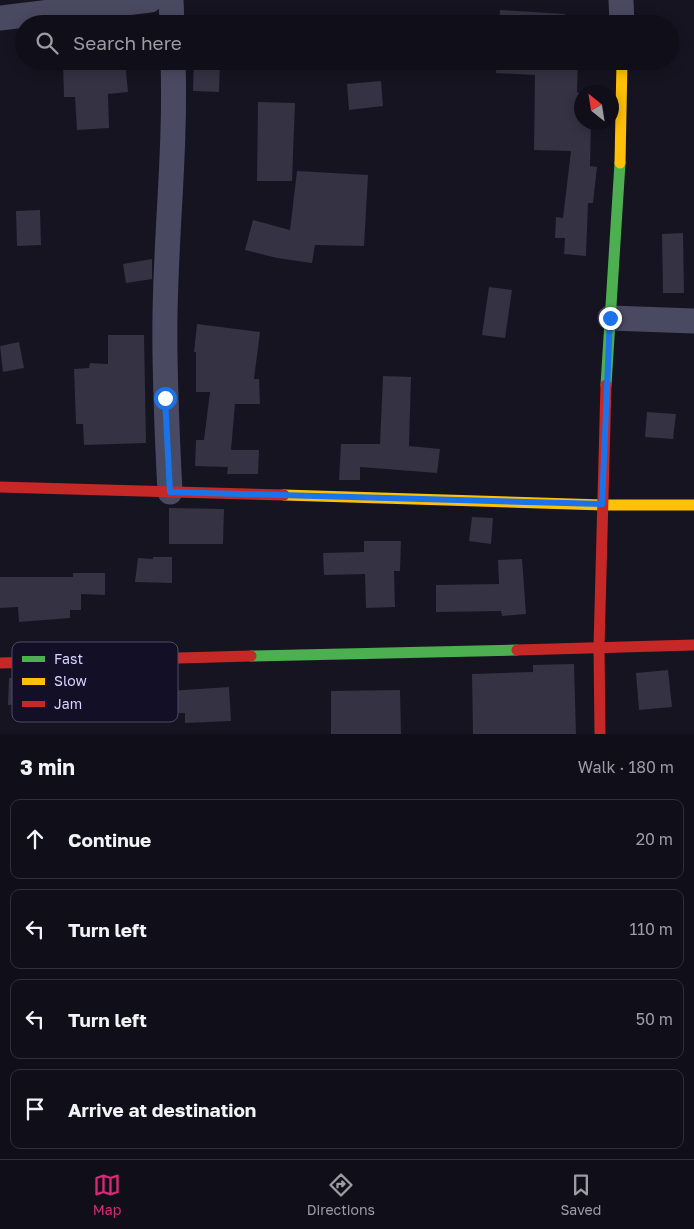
<!DOCTYPE html>
<meta charset="utf-8">
<style>
body{margin:0;font-family:"Golos Text",sans-serif;background:#1e1d26;color:#f1f3f6}
.compass{position:absolute;left:574px;top:85px;width:45px;height:45px;border-radius:50%;background:#100f19;box-shadow:0 2px 12px #0003;rotate:330deg}
.stop{position:absolute;width:15px;height:15px;margin:-11px;border:4px solid #1a73e8;border-radius:50%;background:#fff}
.stop.end{background:#1a73e8;border-color:#fff;box-shadow:0 1px 5px #0008}
.list{margin:0;padding:0;list-style:none}
h2{display:flex;justify-content:space-between;align-items:center;height:65px;margin:0;padding:0 20px;font-size:21px}
h2 small{font-size:16px;font-weight:400;color:#9c9ca2}
.list li{display:grid;grid-template-columns:32px 1fr auto;gap:15px;align-items:center;box-sizing:border-box;height:80px;margin:0 10px 10px;padding:0 10px;border:1px solid #302f38;border-radius:10px}
.list b{display:block;font-size:19px;white-space:nowrap}
.list em{font-size:16px;font-style:normal;color:#9c9ca2}
.icon{flex:none;width:28px;height:28px;fill:none;stroke:currentColor;stroke-width:2;stroke-linecap:round;stroke-linejoin:round}
.map{position:relative;flex:none;width:694px;height:734px;overflow:hidden}
.search{position:absolute;background:#100f19;box-shadow:0 2px 12px #0003;left:15px;right:15px;top:15px;height:55px;display:flex;align-items:center;gap:12px;box-sizing:border-box;padding:0 18px;border-radius:28px;color:#9c9ca2;font-size:19px}
.sheet{height:425px;background:#100f19}
nav{display:flex;justify-content:space-around;align-items:center;box-sizing:border-box;height:70px;border-top:1px solid #302f38;background:#100f19;font-size:14px;color:#9c9ca2}
nav a{display:grid;justify-items:center;gap:2px}
nav .on{color:#db2777}
.map>svg:first-child{display:block}
.building{fill:#343243}
.lines{fill:none;stroke-linecap:round;stroke-linejoin:round}
.street{stroke:#4a4962;stroke-width:25}
.fast{stroke:#4caf50;stroke-width:11}
.slow{stroke:#ffc107;stroke-width:11}
.jam{stroke:#c62828;stroke-width:11}
.route{stroke:#1a73e8;stroke-width:6}
.key{fill:#130f26;stroke:#4e4a67;stroke-width:1}
.key-label{font-size:14px;fill:#d9d4ff}
</style>
<div class="map">
<svg width="694" height="734" viewBox="0 0 694 734">
<rect width="100%" height="100%" fill="#161421"/>
<g class="building">
<polygon points="500,10 565,14 564,24 499,24"/>
<polygon points="63,61 125,61 128,92 108,94 109,128 77,130 75,97 64,97"/>
<polygon points="194,61 220,61 219,92 193,91"/>
<polygon points="497,61 578,61 577,92 582,95 582,122 591,122 590,166 597,167 593,203 588,203 586,256 564,254 565,238 555,238 556,217 563,218 571,151 534,150 535,75 496,73"/>
<polygon points="381,81 383,106 349,110 347,84"/>
<polygon points="258,102 295,103 292,181 257,181"/>
<polygon points="297,171 368,175 364,246 315,245 312,263 277,258 245,250 253,220 290,230"/>
<polygon points="40,210 41,245 17,246 16,211"/>
<polygon points="683,233 684,293 663,293 662,234"/>
<polygon points="152,259 152,279 126,283 123,264"/>
<polygon points="489,287 512,290 505,338 482,335"/>
<polygon points="197,324 260,332 254,379 259,379 260,404 235,404 231,450 259,450 258,474 227,474 228,467 195,466 196,440 204,440 210,392 196,392 196,352 194,352"/>
<polygon points="108,335 144,335 146,443 84,445 83,424 76,424 74,369 89,368 90,363 108,364"/>
<polygon points="19,342 24,368 3,372 0,346"/>
<polygon points="383,376 411,377 409,446 440,449 437,473 360,467 360,480 339,480 341,444 380,444"/>
<polygon points="647,412 676,414 673,439 645,437"/>
<polygon points="169,508 224,509 223,544 169,544"/>
<polygon points="472,517 493,518 491,544 469,541"/>
<polygon points="364,541 401,541 400,571 394,571 395,607 366,608 365,574 324,575 323,553 364,552"/>
<polygon points="153,557 172,557 172,583 135,582 138,558 153,559"/>
<polygon points="522,559 526,614 502,616 501,611 436,612 436,585 499,584 498,560"/>
<polygon points="73,573 105,573 105,595 81,594 81,610 70,610 70,618 19,622 18,607 0,608 0,577 73,577"/>
<polygon points="574,664 576,734 473,734 472,674 533,672 533,665"/>
<polygon points="668,670 672,707 639,710 636,673"/>
<polygon points="168,674 169,691 229,687 231,721 185,723 185,713 117,714 117,688 131,687 130,675"/>
<polygon points="52,677 50,719 23,718 24,704 8,705 9,678"/>
<polygon points="400,690 401,734 331,734 331,691"/>
</g>
<g class="lines">
<g class="street">
<polyline points="171,0 172,24"/>
<polyline points="621,0 622,24"/>
<polyline points="0,18 150,0"/>
<polyline points="610,318 694,321"/>
<path d="M170,492C167,433 164,375 165,316C166,231 176,147 173,61"/>
</g>
<g class="fast">
<polyline points="606,385 620,163"/>
<polyline points="251,656 517,650"/>
</g>
<g class="slow">
<polyline points="620,163 622,61"/>
<polyline points="284,495 603,505 694,505"/>
</g>
<g class="jam">
<polyline points="0,487 284,495"/>
<polyline points="517,650 694,645"/>
<polyline points="0,663 251,656"/>
<polyline points="600,734 599,647 606,385"/>
</g>
</g>
<g class="lines">
<polyline class="route" points="165,398 170,492 602,504 610,318"/>
</g>
<rect x="12" y="642" width="166" height="80" rx="8" class="key"/>
<rect x="22" y="656" width="23" height="6" fill="#4caf50"/>
<rect x="22" y="678" width="23" height="7" fill="#ffc107"/>
<rect x="22" y="701" width="23" height="6" fill="#c62828"/>
<g class="key-label">
<text x="54" y="664">Fast</text>
<text x="54" y="686">Slow</text>
<text x="54" y="709">Jam</text>
</g>
</svg>
<svg class="compass" viewBox="-18 -18 36 36"><path d="M0-13l5 13h-10z" fill="#e53935"/><path d="M0 13l5-13h-10z" fill="#9c9ca2"/></svg>
<div class="stop" style="left:165px;top:398px"></div>
<div class="stop end" style="left:610px;top:318px"></div>
<div class="search"><svg class="icon" aria-label="search" viewBox="0 0 24 24"><circle cx="10" cy="10" r="6"/><path d="M15 15l6 6"/></svg>Search here</div>
</div>
<section class="sheet">
<h2>3 min<small>Walk · 180 m</small></h2>
<ul class="list">
<li><svg class="icon" aria-label="ahead" viewBox="0 0 24 24"><path d="M12 20V5M6 11l6-6 6 6"/></svg><div><b>Continue</b></div><em>20 m</em></li>
<li><svg class="icon" aria-label="left" viewBox="0 0 24 24"><path d="M17 20v-9H6M10 6l-5 5 5 5"/></svg><div><b>Turn left</b></div><em>110 m</em></li>
<li><svg class="icon" aria-label="left" viewBox="0 0 24 24"><path d="M17 20v-9H6M10 6l-5 5 5 5"/></svg><div><b>Turn left</b></div><em>50 m</em></li>
<li><svg class="icon" aria-label="arrive" viewBox="0 0 24 24"><path d="M6 21V4h12l-3 4 3 4H6"/></svg><div><b>Arrive at destination</b></div></li>
</ul>
</section>
<nav>
<a class="on"><svg class="icon" aria-label="map" viewBox="0 0 24 24"><path d="M3 6l6-2 6 2 6-2v14l-6 2-6-2-6 2zM9 4v14M15 6v14"/></svg>Map</a>
<a><svg class="icon" aria-label="directions" viewBox="0 0 24 24"><path d="M12 3l9 9-9 9-9-9zM9 14v-3h6M13 9l2 2-2 2"/></svg>Directions</a>
<a><svg class="icon" aria-label="saved" viewBox="0 0 24 24"><path d="M7 4h10v16l-5-4-5 4z"/></svg>Saved</a>
</nav>
